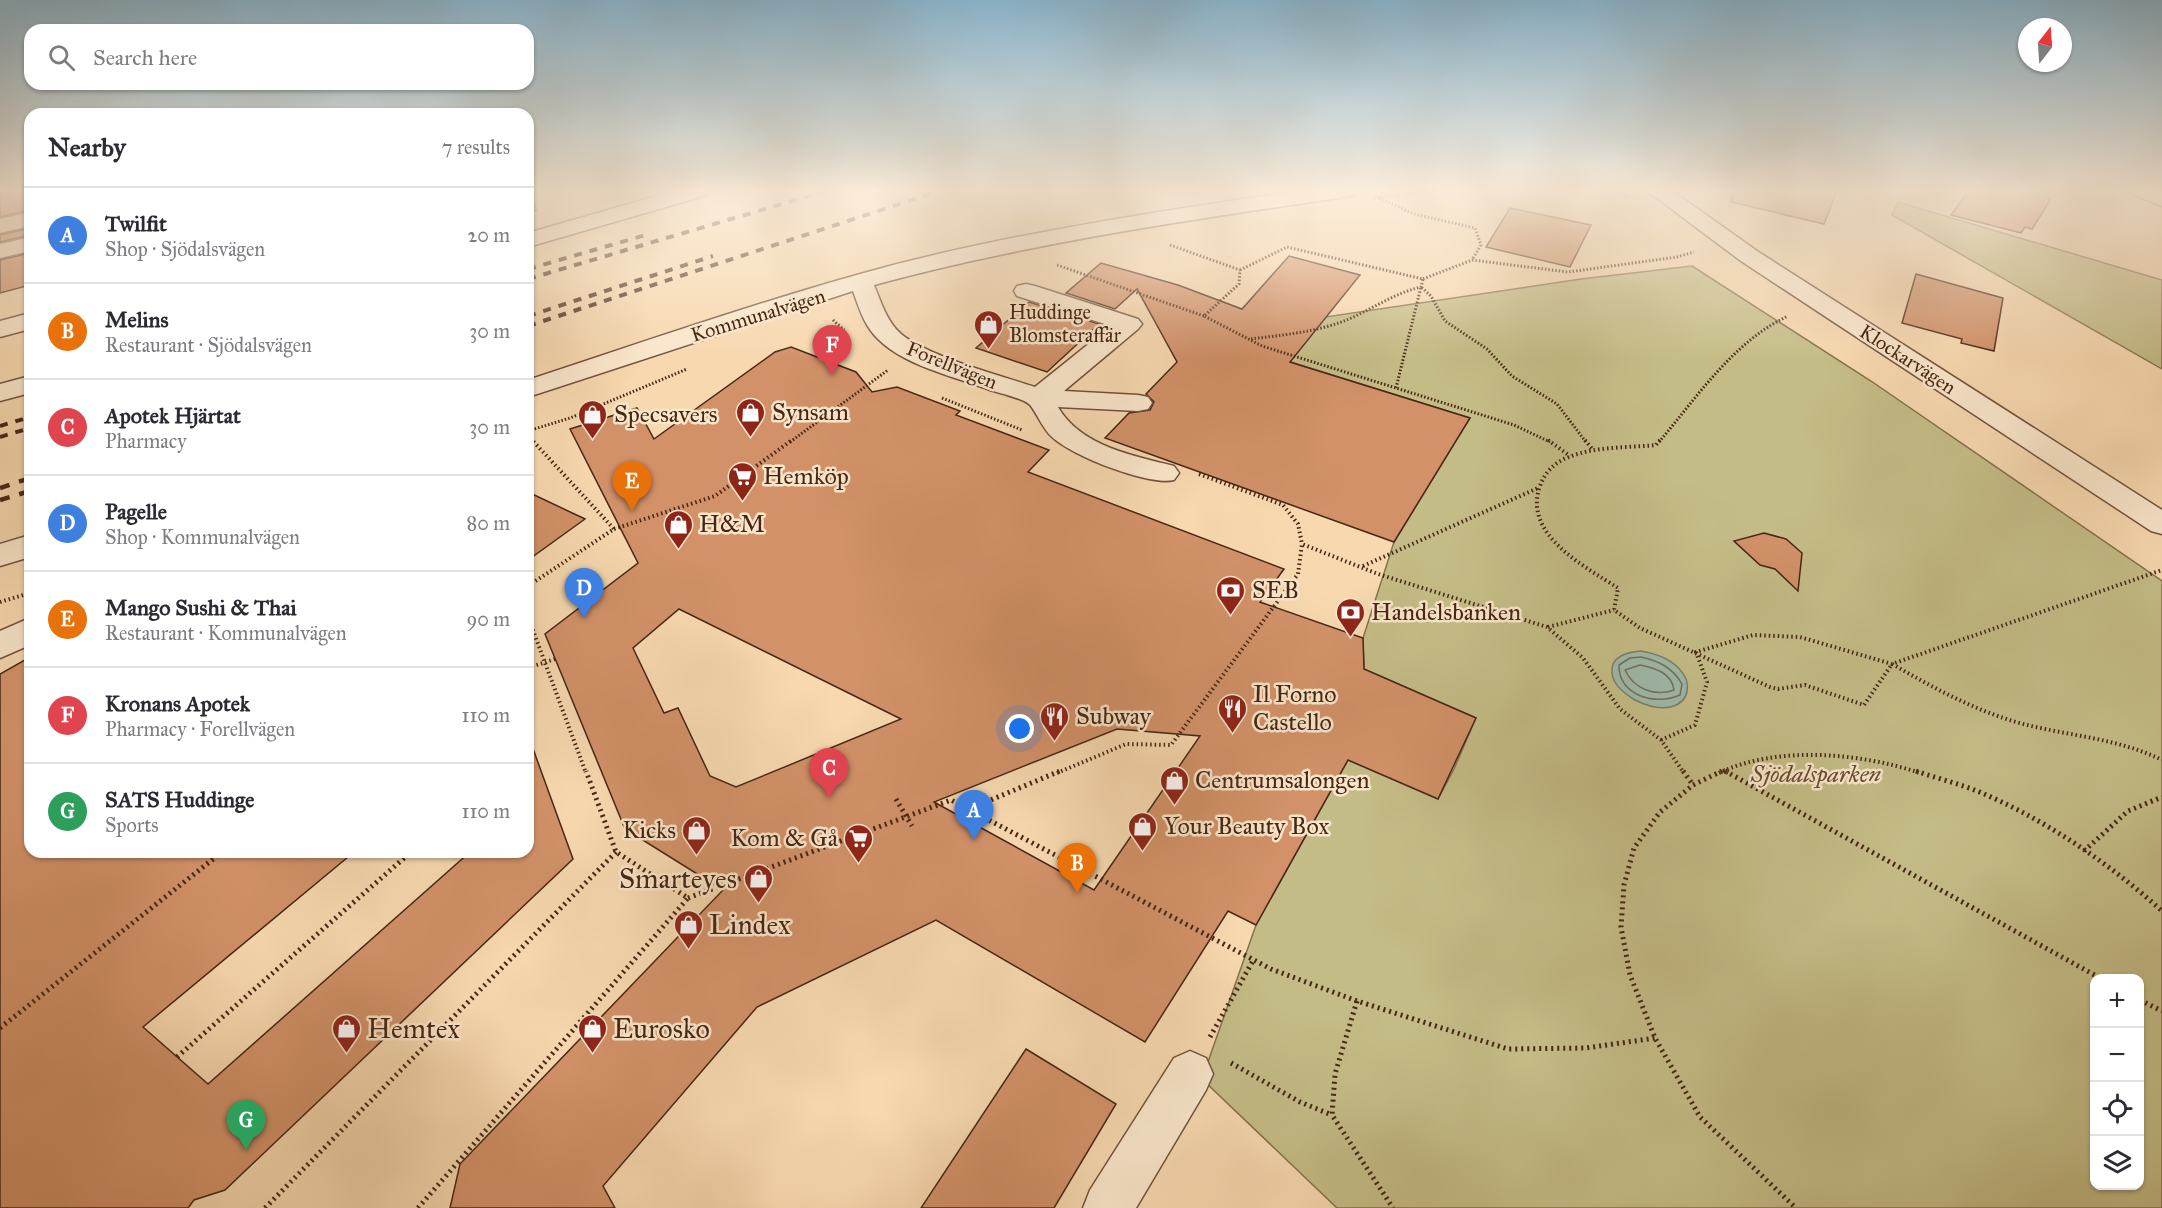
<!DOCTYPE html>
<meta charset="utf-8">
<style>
body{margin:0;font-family:"IM FELL Great Primer",serif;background:#f7f7f7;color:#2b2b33}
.controls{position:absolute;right:18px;bottom:18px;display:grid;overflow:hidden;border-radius:12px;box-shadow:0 2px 4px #0004}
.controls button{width:54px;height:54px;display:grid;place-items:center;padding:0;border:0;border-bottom:2px solid #e1e1e2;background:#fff;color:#2b2b33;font:30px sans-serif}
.compass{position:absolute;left:2018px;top:18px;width:54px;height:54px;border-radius:50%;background:#fff;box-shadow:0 2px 4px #0004;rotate:17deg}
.you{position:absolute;left:1020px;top:729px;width:21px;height:21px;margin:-15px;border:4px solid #fff;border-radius:50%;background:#1a73e8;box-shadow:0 0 0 9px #1a73e833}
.badge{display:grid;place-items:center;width:39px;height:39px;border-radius:50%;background:#0f766e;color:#fff;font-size:20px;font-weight:700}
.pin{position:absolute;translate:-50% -50px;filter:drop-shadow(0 2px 3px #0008)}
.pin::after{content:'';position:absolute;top:32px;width:21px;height:18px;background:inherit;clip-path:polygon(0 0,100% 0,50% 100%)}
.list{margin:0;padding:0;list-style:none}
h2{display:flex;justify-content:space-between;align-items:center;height:78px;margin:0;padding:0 24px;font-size:26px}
h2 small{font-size:20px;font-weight:400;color:#7c7c81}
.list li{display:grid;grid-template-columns:39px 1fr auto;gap:18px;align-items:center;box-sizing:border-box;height:96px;padding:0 24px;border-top:2px solid #e1e1e2}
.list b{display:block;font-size:22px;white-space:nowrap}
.list p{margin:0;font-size:20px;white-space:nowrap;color:#7c7c81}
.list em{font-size:20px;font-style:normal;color:#7c7c81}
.icon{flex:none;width:33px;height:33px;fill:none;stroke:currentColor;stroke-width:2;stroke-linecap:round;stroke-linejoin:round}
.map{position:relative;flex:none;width:2162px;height:1208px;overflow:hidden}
.search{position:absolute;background:#fff;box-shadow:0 2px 4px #0004;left:24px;top:24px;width:510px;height:66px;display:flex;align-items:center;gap:15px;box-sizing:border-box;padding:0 21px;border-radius:18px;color:#7c7c81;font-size:22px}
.panel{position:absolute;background:#fff;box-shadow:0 2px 4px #0004;left:24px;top:108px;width:510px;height:750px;border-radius:18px}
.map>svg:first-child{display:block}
.green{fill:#c4bc86;stroke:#85714d;stroke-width:1.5;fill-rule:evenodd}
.water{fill:#9dbaa9;stroke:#7a7f6d;stroke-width:1.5}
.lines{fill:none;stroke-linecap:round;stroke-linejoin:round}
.shore{stroke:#72705e;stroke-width:1.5}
.building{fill:#d29169;stroke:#462614;stroke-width:1.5;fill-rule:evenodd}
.minor-casing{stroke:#72523b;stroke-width:3}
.path-far2{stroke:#462614;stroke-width:3;stroke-dasharray:1.5 2;stroke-linecap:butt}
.path-far1{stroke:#462614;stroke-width:4;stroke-dasharray:1.5 3;stroke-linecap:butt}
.path{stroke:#462614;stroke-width:5;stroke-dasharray:2 4;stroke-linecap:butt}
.minor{fill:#fae6cb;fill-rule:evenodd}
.rail-far1{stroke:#462614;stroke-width:4;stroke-dasharray:8 8;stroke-linecap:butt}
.rail{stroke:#462614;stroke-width:4.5;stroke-dasharray:10 10;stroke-linecap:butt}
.path-bridge-far1{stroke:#462614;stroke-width:4;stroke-dasharray:1.5 3;stroke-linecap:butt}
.path-bridge{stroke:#462614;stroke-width:5;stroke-dasharray:2 4;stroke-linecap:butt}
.labels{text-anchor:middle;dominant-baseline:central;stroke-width:5;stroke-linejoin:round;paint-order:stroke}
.far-poi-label{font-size:20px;fill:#462614;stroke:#fae6cb;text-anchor:start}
.far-street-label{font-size:20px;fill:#462614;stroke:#fae6cb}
.poi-label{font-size:24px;fill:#462614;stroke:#fae6cb;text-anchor:start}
.park-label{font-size:24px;font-style:italic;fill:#664c30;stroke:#fae6cb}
.near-poi-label{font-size:28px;fill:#462614;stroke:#fae6cb;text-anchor:start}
</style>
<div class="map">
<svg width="2162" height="1208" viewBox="0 0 2162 1208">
<rect width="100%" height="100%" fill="#f7d8af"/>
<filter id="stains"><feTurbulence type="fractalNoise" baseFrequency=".00333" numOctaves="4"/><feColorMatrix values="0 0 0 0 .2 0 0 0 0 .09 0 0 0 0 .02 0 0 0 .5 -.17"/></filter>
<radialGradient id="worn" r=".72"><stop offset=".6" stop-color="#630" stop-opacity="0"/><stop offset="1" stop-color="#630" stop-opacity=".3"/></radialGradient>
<g class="green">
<polygon points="1898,202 2162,280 2162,369 1892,215"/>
<path d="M1692,266L1871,381L2162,581V1208H1337L1202,1079L1256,925L1348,760L1438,799L1454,769L1476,718L1364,669L1363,638L1394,542L1470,418L1204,335L1581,279ZM2094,978H2140V1186H2094Z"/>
</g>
<path class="water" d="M1641,651C1712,663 1695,730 1635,700C1625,694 1613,685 1612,673C1610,656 1628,652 1641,651Z"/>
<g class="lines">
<g class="shore">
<path d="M1641,657C1659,661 1673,668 1682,684L1680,695C1656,706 1618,696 1619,665L1630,658Z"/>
<path d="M1640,665C1655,668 1672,673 1674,690C1655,697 1634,689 1625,670Z"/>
</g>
</g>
<g class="building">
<polygon points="14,190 30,190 30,210 0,217 0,193"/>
<polygon points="1732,190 1837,190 1824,224 1731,202"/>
<polygon points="1969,190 2052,190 2047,198 2051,199 2032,229 2025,227 2021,233 1951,215"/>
<polygon points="1510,208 1591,225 1570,267 1486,247"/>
<polygon points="30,228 30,235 0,242 0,235"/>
<polygon points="30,253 30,285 0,293 0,260"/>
<polygon points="1289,256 1360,275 1290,362 1470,418 1394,542 1105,438 1129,413 1150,410 1154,402 1146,394 1177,362 1137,289 1115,309 1066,293 1101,263 1178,285 1242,309"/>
<polygon points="1916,274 2003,298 1994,351 1961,343 1962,339 1902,323"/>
<polygon points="1029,302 1099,324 1047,372 976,348"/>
<path d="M791,347L856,372L872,392L897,387L960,411L956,415L1049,450L1028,472L1284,569L1260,602L1363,638L1364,669L1476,718L1438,799L1348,760L1256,925L1228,911L1145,1042L936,920L757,1007L603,1186L615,1208H450L460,1164L723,890L625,829L545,634L638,563L570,429L637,408L654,439L775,352ZM679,609L901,719L736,787L710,776L678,708L664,713L633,648ZM1117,729L1200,736L1094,890L934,802Z"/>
<polygon points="528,492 585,519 528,560"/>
<polygon points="1764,533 1786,539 1802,553 1798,591 1775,569 1760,565 1734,541"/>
<polygon points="30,657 30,852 354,852 143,1027 208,1084 470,852 528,852 528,747 532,746 573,859 225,1190 194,1200 188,1208 0,1208 0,674"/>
<polygon points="1026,1049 1116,1104 1054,1208 921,1208"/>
</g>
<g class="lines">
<defs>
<g id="minor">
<polygon points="677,190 710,190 707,195 528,247 528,233"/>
<path d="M1304,190H1357L1354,195L1346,197C1188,220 1029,243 874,285C881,302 887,322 901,334C929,357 999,375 1035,387L1111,326L1017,296L1014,291L1017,286L1026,284L1035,286L1138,319L1142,324L1138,329L1064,391L1138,395L1148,397L1152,403L1148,409L1138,411L1058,407C1080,446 1134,456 1174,466L1179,473L1174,480C1149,486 1072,456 1052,437C1042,428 1035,409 1029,404C1022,398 999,393 990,390C951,375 889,363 867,325C861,315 857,302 853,291L528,397V380C650,340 772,297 897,264C1031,230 1168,210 1304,190Z"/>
<polygon points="1646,190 1671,190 1757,251 2162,510 2162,534 2151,531 1741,261"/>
<polygon points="2132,190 2162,191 2162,206 2135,195"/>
<polygon points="30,212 30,226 0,233 0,219"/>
<polygon points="30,237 30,251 0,258 0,244"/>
<polygon points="30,313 30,329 0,337 0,321"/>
<polygon points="30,376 30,393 0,401 0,384"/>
<polygon points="30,535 30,557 0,566 0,544"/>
<polygon points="30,618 30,645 0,658 0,631"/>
<polygon points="1190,1051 1206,1058 1213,1074 1206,1090 1136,1208 1083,1208 1090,1190 1174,1058"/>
</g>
</defs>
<use href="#minor" class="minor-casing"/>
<g class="path-far2">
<polyline points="528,190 536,211"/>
<polyline points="1617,190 1627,196"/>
<polyline points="1374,198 1438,190"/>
<polyline points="1379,198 1414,214 1475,228 1481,245 1472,260"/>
<polyline points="1170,245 1240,270 1239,284 1204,316 1262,346 1514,425 1550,442"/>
<polyline points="1057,265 1204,316"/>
<path d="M1240,270L1287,247L1423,279L1421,287C1395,293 1374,308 1349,319C1318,332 1283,335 1250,339"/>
<polyline points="1423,279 1472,260 1568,272 1677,257 1694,252"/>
<polyline points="833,320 844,330"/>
<polyline points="1396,388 1421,287 1431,296 1445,321 1487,349 1512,376 1557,404 1586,442"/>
<polyline points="942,398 1022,430"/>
<polyline points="528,431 570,418 687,369"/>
<polyline points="528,436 533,442"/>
<polyline points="790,442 888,370"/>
<path d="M1659,442C1697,397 1734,341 1788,316"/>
</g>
<g class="path-far1">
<polyline points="1548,440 1570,456"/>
<polyline points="1585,440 1593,450"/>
<path d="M1660,440L1656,445C1627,448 1596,446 1569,457C1555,462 1545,472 1540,486C1522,535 1586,567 1618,588L1614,610L1640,628L1770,687L1778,689L1805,685L1864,705L1892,664C1932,687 1972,709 2016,722C2065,736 2115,737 2162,760"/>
<polyline points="1199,474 1283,505 1298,524 1302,544"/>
<polyline points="614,529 715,496 792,440"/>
<polyline points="1363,566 1538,488"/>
<polyline points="528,586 614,529 532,440"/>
<polyline points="0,602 30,593"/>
<polyline points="528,617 586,773"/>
<polyline points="1548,627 1614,610"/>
<polyline points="1661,740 1695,725 1707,682 1696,652 1753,635 1800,637 1892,664 2162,570"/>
<polyline points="1723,770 1728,773"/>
<polyline points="1057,773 1126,744 1171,745 1298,574 1302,544 1378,574 1547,627 1583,658 1620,709 1661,740 1684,773"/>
<path d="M1719,773C1777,745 1861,753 1920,773"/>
</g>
<g class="path">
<polyline points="1683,771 1693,785"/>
<polyline points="1722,771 1693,785 1660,812 1634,848 1624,885 1621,927 1630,975 1655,1038 1700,1117 1796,1208"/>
<polyline points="1725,771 2100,978"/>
<path d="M1916,771C1936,778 1957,783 1977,791C2043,818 2109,863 2162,911"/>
<polyline points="969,809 1060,771"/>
<polyline points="2084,851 2128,811 2162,797"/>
<polyline points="688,898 951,800 1271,969 1357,1001 1508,1049 1586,1048 1655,1038"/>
<polyline points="2140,1000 2162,1011"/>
<polyline points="1357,1001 1335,1074 1332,1115 1393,1208"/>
<polyline points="0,1028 222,852"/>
<polyline points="1210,1037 1254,959"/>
<polyline points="177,1057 411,852"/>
<polyline points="1231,1063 1300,1102 1332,1115"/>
<polyline points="265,1208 616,852"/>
<polyline points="418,1208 688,898 616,852 586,771"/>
</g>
<use href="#minor" class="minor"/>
<g class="rail-far1">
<polyline points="528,269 649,234"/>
<polyline points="528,279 829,190"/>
<polyline points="528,316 713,256"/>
<polyline points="528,326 942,190"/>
<polyline points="0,426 30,417"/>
<polyline points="0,437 30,428"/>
</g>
<g class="rail">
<polyline points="0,488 30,478"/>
<polyline points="0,500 30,491"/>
</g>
<polyline class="path-bridge-far1" points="528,668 555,659"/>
<polyline class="path-bridge" points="896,799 912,826"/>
</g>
<linearGradient id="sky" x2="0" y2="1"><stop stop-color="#8ab6cf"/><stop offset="0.53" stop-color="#fbeddb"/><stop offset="1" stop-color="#fbeddb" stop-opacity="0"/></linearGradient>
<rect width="2162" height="359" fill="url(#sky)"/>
<defs>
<symbol id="shop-pin" viewBox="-11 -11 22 30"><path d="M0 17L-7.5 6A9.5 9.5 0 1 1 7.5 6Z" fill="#8f2418" stroke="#fae6cb"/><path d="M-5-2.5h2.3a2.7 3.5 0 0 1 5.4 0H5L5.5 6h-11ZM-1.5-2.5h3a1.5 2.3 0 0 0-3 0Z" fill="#fff"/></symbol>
<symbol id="supermarket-pin" viewBox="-11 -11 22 30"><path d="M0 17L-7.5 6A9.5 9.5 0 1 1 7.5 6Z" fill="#8f2418" stroke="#fae6cb"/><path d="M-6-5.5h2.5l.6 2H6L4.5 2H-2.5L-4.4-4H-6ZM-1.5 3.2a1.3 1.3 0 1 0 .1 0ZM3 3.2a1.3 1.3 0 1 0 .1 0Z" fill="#fff"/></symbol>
<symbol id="bank-pin" viewBox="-11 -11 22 30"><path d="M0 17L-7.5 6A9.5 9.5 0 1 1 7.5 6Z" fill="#8f2418" stroke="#fae6cb"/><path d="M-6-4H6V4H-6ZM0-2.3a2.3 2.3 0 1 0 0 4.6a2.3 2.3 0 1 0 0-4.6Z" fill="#fff"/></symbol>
<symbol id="restaurant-pin" viewBox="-11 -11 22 30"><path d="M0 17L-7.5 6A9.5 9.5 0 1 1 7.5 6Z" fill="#8f2418" stroke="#fae6cb"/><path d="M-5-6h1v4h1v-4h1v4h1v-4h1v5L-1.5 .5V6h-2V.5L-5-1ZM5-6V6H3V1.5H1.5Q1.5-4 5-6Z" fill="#fff"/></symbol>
</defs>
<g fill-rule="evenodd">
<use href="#shop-pin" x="972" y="308" width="33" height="45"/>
<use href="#shop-pin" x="734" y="396" width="33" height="45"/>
<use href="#shop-pin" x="576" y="398" width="33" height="45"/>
<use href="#supermarket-pin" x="726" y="460" width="33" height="45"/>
<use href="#shop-pin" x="662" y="508" width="33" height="45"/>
<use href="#bank-pin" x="1214" y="574" width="33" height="45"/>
<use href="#bank-pin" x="1334" y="596" width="33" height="45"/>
<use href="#restaurant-pin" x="1216" y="692" width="33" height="45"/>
<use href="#restaurant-pin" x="1038" y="700" width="33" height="45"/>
<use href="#shop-pin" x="1158" y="764" width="33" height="45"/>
<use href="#shop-pin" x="1126" y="810" width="33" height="45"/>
<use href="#shop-pin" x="680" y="814" width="33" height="45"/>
<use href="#supermarket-pin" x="842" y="822" width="33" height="45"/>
<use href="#shop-pin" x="742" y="862" width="33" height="45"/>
<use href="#shop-pin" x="672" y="908" width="33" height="45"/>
<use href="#shop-pin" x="330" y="1012" width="33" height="45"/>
<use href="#shop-pin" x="576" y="1012" width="33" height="45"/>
</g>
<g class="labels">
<g class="far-poi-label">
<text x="1009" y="312">Huddinge<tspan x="1009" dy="23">Blomsteraffär</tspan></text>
</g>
<g class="far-street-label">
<text transform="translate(758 315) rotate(-17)">Kommunalvägen</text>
<text transform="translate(1908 359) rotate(33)">Klockarvägen</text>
<text transform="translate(952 365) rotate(22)">Forellvägen</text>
</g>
<g class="poi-label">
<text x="772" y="412">Synsam</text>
<text x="614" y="414">Specsavers</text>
<text x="763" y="476">Hemköp</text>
<text x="699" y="524">H&amp;M</text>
<text x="1252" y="590">SEB</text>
<text x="1371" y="612">Handelsbanken</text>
<text x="1253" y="694">Il Forno<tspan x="1253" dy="28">Castello</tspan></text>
<text x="1076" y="716">Subway</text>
<text x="1195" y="780">Centrumsalongen</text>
<text x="1164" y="826">Your Beauty Box</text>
<text x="676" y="830" text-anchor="end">Kicks</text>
<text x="838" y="838" text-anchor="end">Kom &amp; Gå</text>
</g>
<g class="park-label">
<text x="1816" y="774">Sjödalsparken</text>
</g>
<g class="near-poi-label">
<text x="737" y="878" text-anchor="end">Smarteyes</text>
<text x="709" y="924">Lindex</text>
<text x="367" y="1028">Hemtex</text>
<text x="613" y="1028">Eurosko</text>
</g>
</g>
<rect width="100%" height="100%" filter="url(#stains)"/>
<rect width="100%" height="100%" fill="url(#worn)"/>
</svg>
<div class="controls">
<button>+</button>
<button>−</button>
<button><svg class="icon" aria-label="locate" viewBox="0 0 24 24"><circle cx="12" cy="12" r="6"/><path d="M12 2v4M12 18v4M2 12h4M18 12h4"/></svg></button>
<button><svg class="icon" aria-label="layers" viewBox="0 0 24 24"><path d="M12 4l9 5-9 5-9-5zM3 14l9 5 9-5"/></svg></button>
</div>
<svg class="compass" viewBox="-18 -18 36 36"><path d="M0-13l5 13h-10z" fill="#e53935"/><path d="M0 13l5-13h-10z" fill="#7c7c81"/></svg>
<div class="you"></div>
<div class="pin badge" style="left:974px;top:840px;background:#3f7fe0">A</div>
<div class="pin badge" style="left:1077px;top:893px;background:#e8710a">B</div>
<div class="pin badge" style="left:829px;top:798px;background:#e0444e">C</div>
<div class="pin badge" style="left:584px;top:618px;background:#3f7fe0">D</div>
<div class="pin badge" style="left:632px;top:511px;background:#e8710a">E</div>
<div class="pin badge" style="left:832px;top:375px;background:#e0444e">F</div>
<div class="pin badge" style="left:246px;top:1150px;background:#2e9e5b">G</div>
<div class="search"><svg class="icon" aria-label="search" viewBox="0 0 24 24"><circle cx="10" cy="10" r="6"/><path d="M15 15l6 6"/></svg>Search here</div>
<section class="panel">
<h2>Nearby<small>7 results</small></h2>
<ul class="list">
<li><span class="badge" style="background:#3f7fe0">A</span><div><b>Twilfit</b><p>Shop · Sjödalsvägen</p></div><em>20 m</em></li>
<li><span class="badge" style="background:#e8710a">B</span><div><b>Melins</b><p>Restaurant · Sjödalsvägen</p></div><em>30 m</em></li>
<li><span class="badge" style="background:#e0444e">C</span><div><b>Apotek Hjärtat</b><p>Pharmacy</p></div><em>30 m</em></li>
<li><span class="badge" style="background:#3f7fe0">D</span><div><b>Pagelle</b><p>Shop · Kommunalvägen</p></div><em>80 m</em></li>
<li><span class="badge" style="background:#e8710a">E</span><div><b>Mango Sushi &amp; Thai</b><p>Restaurant · Kommunalvägen</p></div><em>90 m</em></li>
<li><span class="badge" style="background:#e0444e">F</span><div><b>Kronans Apotek</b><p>Pharmacy · Forellvägen</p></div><em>110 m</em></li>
<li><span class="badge" style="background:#2e9e5b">G</span><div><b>SATS Huddinge</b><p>Sports</p></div><em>110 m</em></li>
</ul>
</section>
</div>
